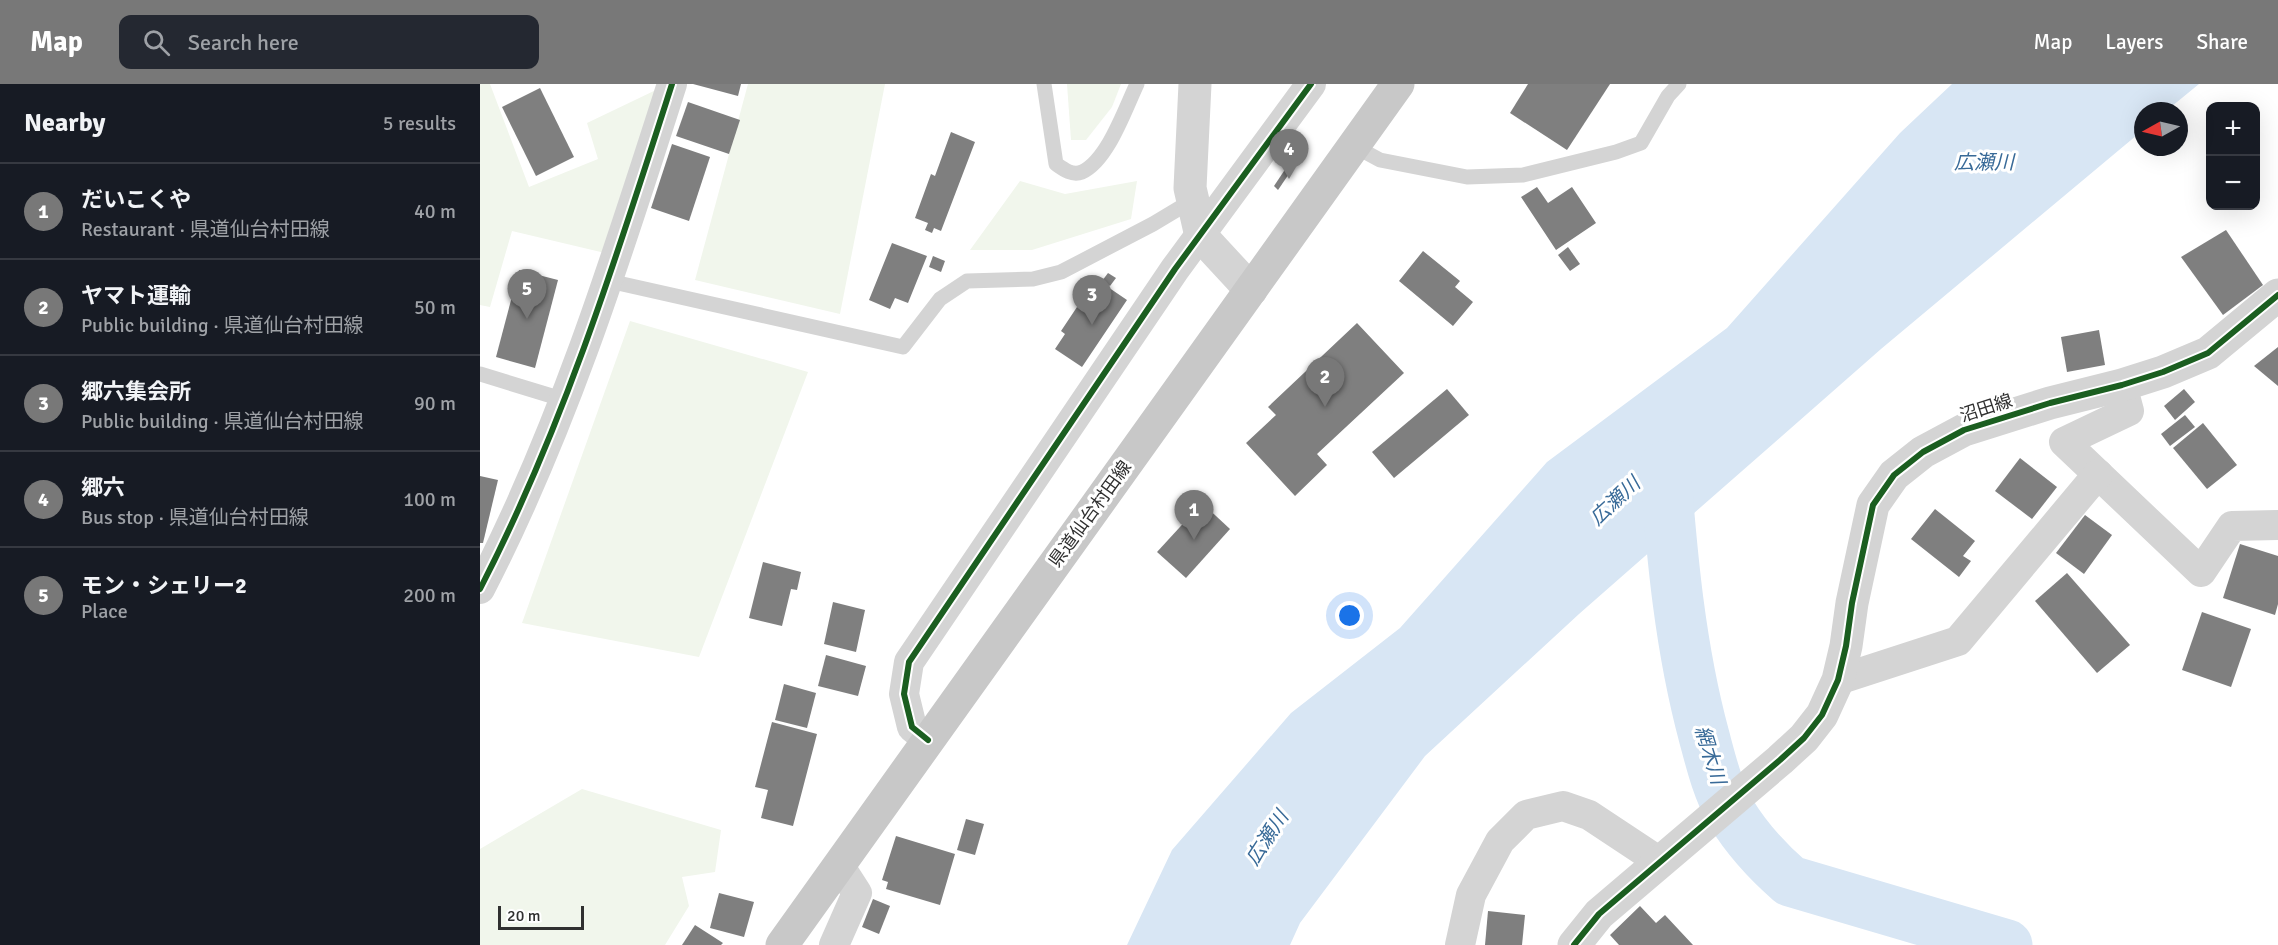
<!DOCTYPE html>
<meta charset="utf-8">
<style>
body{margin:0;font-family:Signika,"Noto Sans JP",sans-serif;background:#242831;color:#f1f3f6}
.controls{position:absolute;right:18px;top:18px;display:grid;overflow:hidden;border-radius:12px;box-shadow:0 6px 24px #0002}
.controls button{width:54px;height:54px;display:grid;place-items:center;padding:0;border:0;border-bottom:2px solid #363941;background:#171b24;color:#f1f3f6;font:30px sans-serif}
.compass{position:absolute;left:1654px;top:18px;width:54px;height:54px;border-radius:50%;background:#171b24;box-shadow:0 6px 24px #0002;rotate:262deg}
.scale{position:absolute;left:18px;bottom:15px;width:86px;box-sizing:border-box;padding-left:6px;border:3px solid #303030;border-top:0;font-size:16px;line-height:21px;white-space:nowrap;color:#303030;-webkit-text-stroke:4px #fff;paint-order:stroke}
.you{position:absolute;left:870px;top:532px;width:21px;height:21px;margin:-15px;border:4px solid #fff;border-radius:50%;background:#1a73e8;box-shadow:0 0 0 9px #1a73e833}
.badge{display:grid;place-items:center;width:39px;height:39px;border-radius:50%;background:#787878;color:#fff;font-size:20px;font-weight:700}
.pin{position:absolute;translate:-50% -50px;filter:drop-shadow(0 2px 3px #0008)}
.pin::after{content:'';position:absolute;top:32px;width:21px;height:18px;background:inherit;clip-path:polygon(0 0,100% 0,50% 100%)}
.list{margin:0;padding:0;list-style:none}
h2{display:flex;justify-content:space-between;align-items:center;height:78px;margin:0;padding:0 24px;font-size:26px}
h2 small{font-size:20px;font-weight:400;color:#9ea1a6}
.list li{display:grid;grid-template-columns:39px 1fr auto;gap:18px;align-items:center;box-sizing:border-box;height:96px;padding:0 24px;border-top:2px solid #363941}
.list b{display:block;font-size:22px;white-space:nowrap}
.list p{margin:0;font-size:20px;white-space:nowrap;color:#9ea1a6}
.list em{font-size:20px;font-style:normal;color:#9ea1a6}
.icon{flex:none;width:33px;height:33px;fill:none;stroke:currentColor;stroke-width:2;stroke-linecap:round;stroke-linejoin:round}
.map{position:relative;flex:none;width:1798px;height:861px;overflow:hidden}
header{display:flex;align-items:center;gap:36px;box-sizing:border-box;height:84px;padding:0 30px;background:#787878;color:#fff}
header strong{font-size:28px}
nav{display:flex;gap:33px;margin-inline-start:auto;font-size:21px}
.search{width:420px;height:54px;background:#242831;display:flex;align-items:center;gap:15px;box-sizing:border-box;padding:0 21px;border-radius:12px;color:#9ea1a6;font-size:22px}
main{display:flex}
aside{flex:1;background:#171b24}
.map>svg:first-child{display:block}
.green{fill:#f1f6ec}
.water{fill:#d8e6f4}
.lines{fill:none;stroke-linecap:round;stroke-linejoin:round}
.river{stroke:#d8e6f4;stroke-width:51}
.building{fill:#7f7f7f}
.service{stroke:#d4d4d4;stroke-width:15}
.minor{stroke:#d4d4d4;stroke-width:30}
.tertiary{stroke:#d4d4d4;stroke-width:33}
.primary{stroke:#c8c8c8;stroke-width:33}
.cycleway-casing{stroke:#fff;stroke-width:10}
.cycleway{stroke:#1b5e20;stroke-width:6}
.labels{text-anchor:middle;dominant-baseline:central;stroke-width:6;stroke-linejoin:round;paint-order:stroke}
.street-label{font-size:18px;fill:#303030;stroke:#fff}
.water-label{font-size:20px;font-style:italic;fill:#386a98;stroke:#fff}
</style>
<header>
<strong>Map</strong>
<div class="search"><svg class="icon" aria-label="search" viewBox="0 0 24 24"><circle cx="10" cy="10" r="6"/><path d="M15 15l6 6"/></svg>Search here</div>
<nav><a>Map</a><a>Layers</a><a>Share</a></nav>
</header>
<main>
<aside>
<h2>Nearby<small>5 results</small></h2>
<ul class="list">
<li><span class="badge">1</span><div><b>だいこくや</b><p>Restaurant · 県道仙台村田線</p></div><em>40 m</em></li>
<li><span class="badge">2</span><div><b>ヤマト運輸</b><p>Public building · 県道仙台村田線</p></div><em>50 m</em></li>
<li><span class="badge">3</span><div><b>郷六集会所</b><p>Public building · 県道仙台村田線</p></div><em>90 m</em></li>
<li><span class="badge">4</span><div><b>郷六</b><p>Bus stop · 県道仙台村田線</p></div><em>100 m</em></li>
<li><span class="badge">5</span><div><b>モン・シェリー2</b><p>Place</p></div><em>200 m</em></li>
</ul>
</aside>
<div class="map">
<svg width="1798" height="861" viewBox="0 0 1798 861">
<rect width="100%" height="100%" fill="#fff"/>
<g class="green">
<polygon points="0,0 10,0 49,103 118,75 107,39 178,5 125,169 32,147 10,223 0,221"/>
<polygon points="268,0 405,0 360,230 215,196"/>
<polygon points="587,0 641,0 632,23 606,56 591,56"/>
<polygon points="540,97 585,110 657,97 651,135 552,166 490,166"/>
<polygon points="150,237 328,288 219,573 42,539"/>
<polygon points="102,705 241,746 235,788 202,793 209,822 185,861 0,861 0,765"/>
</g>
<polygon class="water" points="1472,0 1719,0 1686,27 1663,27 1663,46 1401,265 1099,530 945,672 820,839 810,861 647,861 692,766 811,629 920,544 1067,378 1247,244 1420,49"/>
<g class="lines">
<path class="river" d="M1185,382C1192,473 1200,563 1224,652C1231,678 1237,704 1251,729C1267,755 1287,777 1310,797L1527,861"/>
</g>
<g class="building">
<polygon points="213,0 261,0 258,12"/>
<polygon points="1048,0 1130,0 1087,66 1030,29"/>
<polygon points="60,4 94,73 56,92 22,23"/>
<polygon points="208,18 260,36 249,70 196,52"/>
<polygon points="471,48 495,58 461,147 454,144 452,149 445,146 448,139 435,134 451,90 455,92"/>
<polygon points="192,60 230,73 209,137 171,124"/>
<polygon points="808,81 813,84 798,106 794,102"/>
<polygon points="1057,103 1068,119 1092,103 1116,139 1076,166 1041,113"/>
<polygon points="1746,146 1783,201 1743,231 1701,173"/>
<polygon points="412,159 447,172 428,219 415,214 410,225 389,216"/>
<polygon points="1088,163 1100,180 1090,187 1078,171"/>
<polygon points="943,167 980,197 975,203 993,218 973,242 919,197"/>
<polygon points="453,172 465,177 461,188 449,183"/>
<polygon points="39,186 78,196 55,284 16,273"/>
<polygon points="628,189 636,194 630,202 622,197"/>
<polygon points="619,197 647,216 602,283 575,265 585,250 581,247 597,223 601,225"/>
<polygon points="877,239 924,289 837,370 847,381 815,412 766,359 796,331 788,323"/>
<polygon points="1619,246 1625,281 1587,288 1581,253"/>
<polygon points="1798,263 1798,302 1774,282"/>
<polygon points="967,305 989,331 914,394 892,368"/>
<polygon points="1704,305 1715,318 1695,336 1684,322"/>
<polygon points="1705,331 1715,343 1690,362 1681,350"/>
<polygon points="1723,339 1757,381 1727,405 1693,364"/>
<polygon points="1540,374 1577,403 1552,435 1515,407"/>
<polygon points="0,392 18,396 3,459 0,459"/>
<polygon points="722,419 750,445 706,494 677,468"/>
<polygon points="1455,425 1495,457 1483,472 1491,477 1479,493 1431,455"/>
<polygon points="1605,431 1632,451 1604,490 1576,469"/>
<polygon points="1760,460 1798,472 1798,520 1795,531 1743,514"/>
<polygon points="283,478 321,488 317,506 311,505 302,542 269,534"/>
<polygon points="1587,489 1650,561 1617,589 1555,517"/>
<polygon points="353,518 385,526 376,568 344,560"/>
<polygon points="1722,528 1771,545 1751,603 1702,586"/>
<polygon points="346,571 386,582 378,612 338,602"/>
<polygon points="304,600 336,609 327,644 295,636"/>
<polygon points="292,638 337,650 313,742 281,734 288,706 275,703"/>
<polygon points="486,735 504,740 495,771 477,766"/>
<polygon points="416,752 475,770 460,821 406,805 408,798 402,796"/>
<polygon points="239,809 274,818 264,853 230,844"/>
<polygon points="393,815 410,822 399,850 382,843"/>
<polygon points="1160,822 1176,839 1185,831 1213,861 1139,861 1130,851"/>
<polygon points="1008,827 1045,831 1042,861 1005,861"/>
<polygon points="215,841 243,859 241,861 202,861"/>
</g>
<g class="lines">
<g class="service">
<path d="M564,0L576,80C583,85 592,92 602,88C628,76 645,25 657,0"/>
<polyline points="874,62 900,76 987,93 1043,91 1136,68 1161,59 1188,12 1199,0"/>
<polyline points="129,197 423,263 460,215 487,197 553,195 581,188 673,140 713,116"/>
<polyline points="0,290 85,316"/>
</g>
<g class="minor">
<polyline points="1642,301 1649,327 1584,358 1721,488 1752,442 1798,441"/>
<path d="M0,505C83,344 137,172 192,0"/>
<polyline points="1358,596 1478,557 1618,390"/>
<polyline points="448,656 432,643 424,610 429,578 695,185 831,0"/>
<polyline points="354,861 377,809 359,781"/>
<polyline points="980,861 991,811 1020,757 1046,731 1083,722 1109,731 1180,778"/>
</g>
<g class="tertiary">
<polyline points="715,0 710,104 721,152 771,206"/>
<polyline points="1094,861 1119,830 1300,676 1324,654 1342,631 1358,596 1366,562 1372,519 1393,421 1414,391 1443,368 1484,346 1570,319 1642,301 1683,288 1728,269 1798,211"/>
</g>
<polyline class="primary" points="302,861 918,0"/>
<defs>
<g id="cycleway">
<path d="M0,505C83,344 137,172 192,0"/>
<polyline points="448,656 432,643 424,610 429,578 695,185 831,0"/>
<polyline points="1094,861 1119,830 1300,676 1324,654 1342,631 1358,596 1366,562 1372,519 1393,421 1414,391 1443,368 1484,346 1570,319 1642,301 1683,288 1728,269 1798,211"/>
</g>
</defs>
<use href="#cycleway" class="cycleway-casing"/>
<use href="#cycleway" class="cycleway"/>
</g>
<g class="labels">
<g class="street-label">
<text transform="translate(1506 324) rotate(-18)">沼田線</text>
<text transform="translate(610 430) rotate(-54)">県道仙台村田線</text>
</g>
<g class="water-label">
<text x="1504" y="78">広瀬川</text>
<text transform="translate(1135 417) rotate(-43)">広瀬川</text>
<text transform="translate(1230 671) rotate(73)">網木川</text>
<text transform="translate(787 754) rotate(-57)">広瀬川</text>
</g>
</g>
</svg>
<div class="controls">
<button>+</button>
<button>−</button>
</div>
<svg class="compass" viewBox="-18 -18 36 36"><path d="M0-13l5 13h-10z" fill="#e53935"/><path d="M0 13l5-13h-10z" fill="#9ea1a6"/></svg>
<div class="scale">20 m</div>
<div class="you"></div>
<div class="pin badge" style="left:714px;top:456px">1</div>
<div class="pin badge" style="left:845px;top:323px">2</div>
<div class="pin badge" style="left:612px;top:241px">3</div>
<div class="pin badge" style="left:809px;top:95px">4</div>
<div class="pin badge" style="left:47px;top:235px">5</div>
</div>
</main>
